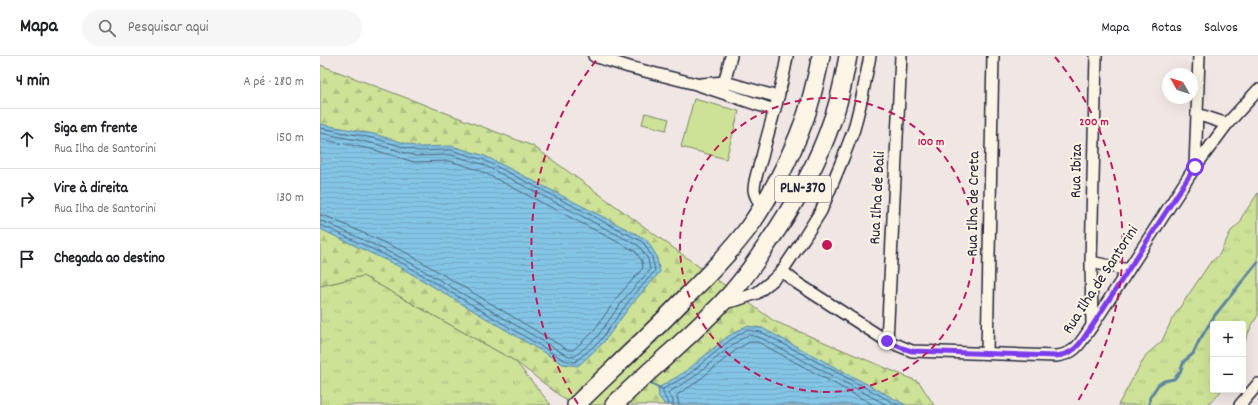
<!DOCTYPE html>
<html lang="pt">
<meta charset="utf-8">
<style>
body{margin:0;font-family:Dekko,sans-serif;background:#f6f6f6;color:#202124}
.controls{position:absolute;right:12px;bottom:12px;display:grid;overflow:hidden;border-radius:4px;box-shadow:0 4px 16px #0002}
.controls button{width:36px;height:36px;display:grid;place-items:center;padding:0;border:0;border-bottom:1px solid #e0e0e0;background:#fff;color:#202124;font:20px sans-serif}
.compass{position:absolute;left:842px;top:12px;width:36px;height:36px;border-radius:50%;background:#fff;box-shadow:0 4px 16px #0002;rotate:309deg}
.stop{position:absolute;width:12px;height:12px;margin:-9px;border:3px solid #7c3aed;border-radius:50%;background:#fff}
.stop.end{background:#7c3aed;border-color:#fff;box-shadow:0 1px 4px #0008}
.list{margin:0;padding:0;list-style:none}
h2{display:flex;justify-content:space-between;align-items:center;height:52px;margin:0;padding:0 16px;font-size:17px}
h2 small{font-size:13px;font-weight:400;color:#757577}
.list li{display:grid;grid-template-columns:26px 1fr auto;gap:12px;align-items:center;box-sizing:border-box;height:60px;padding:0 16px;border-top:1px solid #e0e0e0}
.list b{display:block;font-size:15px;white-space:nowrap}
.list p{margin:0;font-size:13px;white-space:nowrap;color:#757577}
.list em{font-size:13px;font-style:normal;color:#757577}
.icon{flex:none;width:22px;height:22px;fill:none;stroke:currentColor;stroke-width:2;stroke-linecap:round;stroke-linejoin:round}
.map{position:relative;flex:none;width:938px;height:349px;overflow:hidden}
header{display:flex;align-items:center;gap:24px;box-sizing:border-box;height:56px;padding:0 20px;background:#fff;border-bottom:1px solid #e0e0e0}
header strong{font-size:19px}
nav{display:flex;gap:22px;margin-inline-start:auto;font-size:14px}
.search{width:280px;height:36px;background:#f6f6f6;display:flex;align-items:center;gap:10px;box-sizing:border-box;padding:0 14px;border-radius:22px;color:#757577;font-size:15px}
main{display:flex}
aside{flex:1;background:#fff}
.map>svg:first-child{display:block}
.grass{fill:url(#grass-tufts);stroke:#788268}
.forest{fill:url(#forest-firs);stroke:#788268}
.pitch{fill:#cde296;stroke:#788268}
.water{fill:url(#water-rules);stroke:#5d84a1}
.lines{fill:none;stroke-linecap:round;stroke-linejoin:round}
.shore{stroke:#49637f;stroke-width:1}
.stream{stroke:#5d84a1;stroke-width:3}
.minor-casing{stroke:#22223b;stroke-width:14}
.primary-casing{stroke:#22223b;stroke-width:20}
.minor{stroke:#fcf5e5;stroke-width:11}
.primary{stroke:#fcf5e5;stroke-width:17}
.route{stroke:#7c3aed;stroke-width:5}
.ring{fill:none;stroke:#c2185b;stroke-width:2;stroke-dasharray:7 5}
.labels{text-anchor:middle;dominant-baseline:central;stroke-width:4;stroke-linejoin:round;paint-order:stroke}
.shield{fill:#fcf5e5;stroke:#63616e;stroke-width:1}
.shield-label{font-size:15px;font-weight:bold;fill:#22223b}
.street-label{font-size:16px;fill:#22223b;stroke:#fcf5e5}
.centre{fill:#c2185b;stroke:#fcf5e5;stroke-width:2}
.ring-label{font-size:12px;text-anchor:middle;font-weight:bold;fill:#c2185b;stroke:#fcf5e5;stroke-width:4;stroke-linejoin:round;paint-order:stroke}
</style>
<header>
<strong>Mapa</strong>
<div class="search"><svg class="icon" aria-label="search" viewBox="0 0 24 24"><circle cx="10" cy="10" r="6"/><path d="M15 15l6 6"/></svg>Pesquisar aqui</div>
<nav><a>Mapa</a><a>Rotas</a><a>Salvos</a></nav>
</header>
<main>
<aside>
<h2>4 min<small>A pé · 280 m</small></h2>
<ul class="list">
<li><svg class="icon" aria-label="ahead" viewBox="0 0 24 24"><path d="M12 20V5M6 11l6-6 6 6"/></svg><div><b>Siga em frente</b><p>Rua Ilha de Santorini</p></div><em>150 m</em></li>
<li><svg class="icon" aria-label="right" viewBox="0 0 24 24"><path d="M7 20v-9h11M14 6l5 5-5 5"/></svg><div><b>Vire à direita</b><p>Rua Ilha de Santorini</p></div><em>130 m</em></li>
<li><svg class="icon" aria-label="arrive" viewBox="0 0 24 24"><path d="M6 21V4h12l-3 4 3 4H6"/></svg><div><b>Chegada ao destino</b></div></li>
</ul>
</aside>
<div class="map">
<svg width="938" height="349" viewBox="0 0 938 349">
<defs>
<pattern id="grass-tufts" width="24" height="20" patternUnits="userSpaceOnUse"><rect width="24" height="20" fill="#cde296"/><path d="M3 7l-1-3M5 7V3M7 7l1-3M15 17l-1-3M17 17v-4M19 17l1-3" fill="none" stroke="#b0c282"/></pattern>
<pattern id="forest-firs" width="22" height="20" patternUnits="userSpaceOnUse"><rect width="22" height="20" fill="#cde296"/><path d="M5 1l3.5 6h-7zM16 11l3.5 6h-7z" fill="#b0c282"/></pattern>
<pattern id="water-rules" width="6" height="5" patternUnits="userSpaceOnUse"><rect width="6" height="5" fill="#84c5e5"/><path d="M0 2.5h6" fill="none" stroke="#72a9c5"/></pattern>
</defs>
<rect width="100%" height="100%" fill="#f0e7e4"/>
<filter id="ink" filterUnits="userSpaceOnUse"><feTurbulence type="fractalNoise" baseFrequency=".025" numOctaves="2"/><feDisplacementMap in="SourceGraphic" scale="8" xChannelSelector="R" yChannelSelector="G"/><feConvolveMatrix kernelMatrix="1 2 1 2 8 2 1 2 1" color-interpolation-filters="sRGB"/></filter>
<g filter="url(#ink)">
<g class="grass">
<polygon points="938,137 938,259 931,271 923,290 923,268 893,268 893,334 902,334 894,343 885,349 798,349 826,299 842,285 852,263 890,207 899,199 911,175 922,165 921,162"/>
<polygon points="43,220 195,305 231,349 0,349 0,230"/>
</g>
<polygon class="forest" points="0,9 213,90 454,265 599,326 614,349 252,349 195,305 43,220 0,230"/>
<g class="pitch">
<polygon points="374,43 419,55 406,103 361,91"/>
<polygon points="325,57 349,63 346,74 322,68"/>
</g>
<g class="water">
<polygon points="0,68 54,78 98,91 132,90 165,100 326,183 336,199 340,216 311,249 283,287 258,310 243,308 80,211 0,173"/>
<polygon points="426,270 442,272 586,349 345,349 339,341 338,332 365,316 407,281"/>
</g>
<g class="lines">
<g class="shore">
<polyline points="0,72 53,82 97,95 131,94 164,104 323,186 332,201 335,215 308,246 280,285 255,306 244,304 82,207 3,170 0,170"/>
<polyline points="0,77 52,87 96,100 131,99 162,108 319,190 328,203 330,214 304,243 277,281 254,301 246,299 84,203 5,166 0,165"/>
<polyline points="0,83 51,93 94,106 130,105 159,114 315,195 322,205 323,212 299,239 272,277 253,294 248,294 87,197 8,161 0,159"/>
<path d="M348,349C348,343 342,340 343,333L368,319L409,285L426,274L441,276L578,349"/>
<polyline points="353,349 353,344 348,338 349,336 371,323 412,289 428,279 439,281 567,349"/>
<polyline points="359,349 357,340 358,338 374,328 416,294 429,286 438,286 554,349"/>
</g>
<g class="stream">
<polyline points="332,328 341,333"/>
<polyline points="829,349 830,341 838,329 844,325 854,323 860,316 864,305 873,298 879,285 895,259 938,206"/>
</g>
<defs>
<g id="minor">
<polyline points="274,0 309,11 376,28 454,54"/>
<polyline points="381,28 405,26 458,41"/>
<polyline points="403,32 411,0"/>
<polyline points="877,58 879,0"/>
<polyline points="875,111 877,58 907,68"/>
<path d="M442,150C438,145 435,141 434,134C434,123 439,111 442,101C450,67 462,34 467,0"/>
<polyline points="771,206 776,0"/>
<path d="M462,215L477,227L567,285L592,295L736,300C757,298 761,285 772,270L875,111L907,68L938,34"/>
<polyline points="402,247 417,244 437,237 453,224 462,215 484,182 501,155 523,102 534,73 542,41 550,0"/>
<polyline points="772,269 771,206 808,214"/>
<polyline points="567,285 581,0"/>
<polyline points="667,297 673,0"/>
<polyline points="920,349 938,328"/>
</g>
<g id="primary">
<path d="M256,349C294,312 333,276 369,238C389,218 409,197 426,175C449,144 471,101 484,65C492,44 496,22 501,0"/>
<path d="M294,349C329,314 368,283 402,247C419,230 433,210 446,190C473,151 497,110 512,65C520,44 524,22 528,0"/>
</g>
</defs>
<use href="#minor" class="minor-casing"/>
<use href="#primary" class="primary-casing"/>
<use href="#minor" class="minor"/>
<use href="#primary" class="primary"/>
</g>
</g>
<g class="lines" filter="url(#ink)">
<path class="route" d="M567,285L582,292L592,295L736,300C757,298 761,285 772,270L875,111"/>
</g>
<g class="ring">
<circle cx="507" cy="189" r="147"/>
<path d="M258 348A295 295 0 0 1 279 1M735 1A295 295 0 0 1 756 348"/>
</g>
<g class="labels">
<rect class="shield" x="455" y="120" width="56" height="26" rx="3"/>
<g class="shield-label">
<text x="483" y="133">PLN-370</text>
</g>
<g class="street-label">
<text transform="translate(757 115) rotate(-89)">Rua Ibiza</text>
<text transform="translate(558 142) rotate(-87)">Rua Ilha de Bali</text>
<text transform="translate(654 148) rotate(-89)">Rua Ilha de Creta</text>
<text transform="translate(781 224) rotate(-57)">Rua Ilha de Santorini</text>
</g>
</g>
<circle cx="507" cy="189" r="6" class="centre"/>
<g class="ring-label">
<text x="774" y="69">200 m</text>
<text x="611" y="89">100 m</text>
</g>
</svg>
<div class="controls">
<button>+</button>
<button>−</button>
</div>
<svg class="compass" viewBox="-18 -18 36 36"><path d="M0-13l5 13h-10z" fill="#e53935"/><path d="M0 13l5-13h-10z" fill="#757577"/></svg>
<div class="stop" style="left:875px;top:111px"></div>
<div class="stop end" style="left:567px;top:285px"></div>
</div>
</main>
